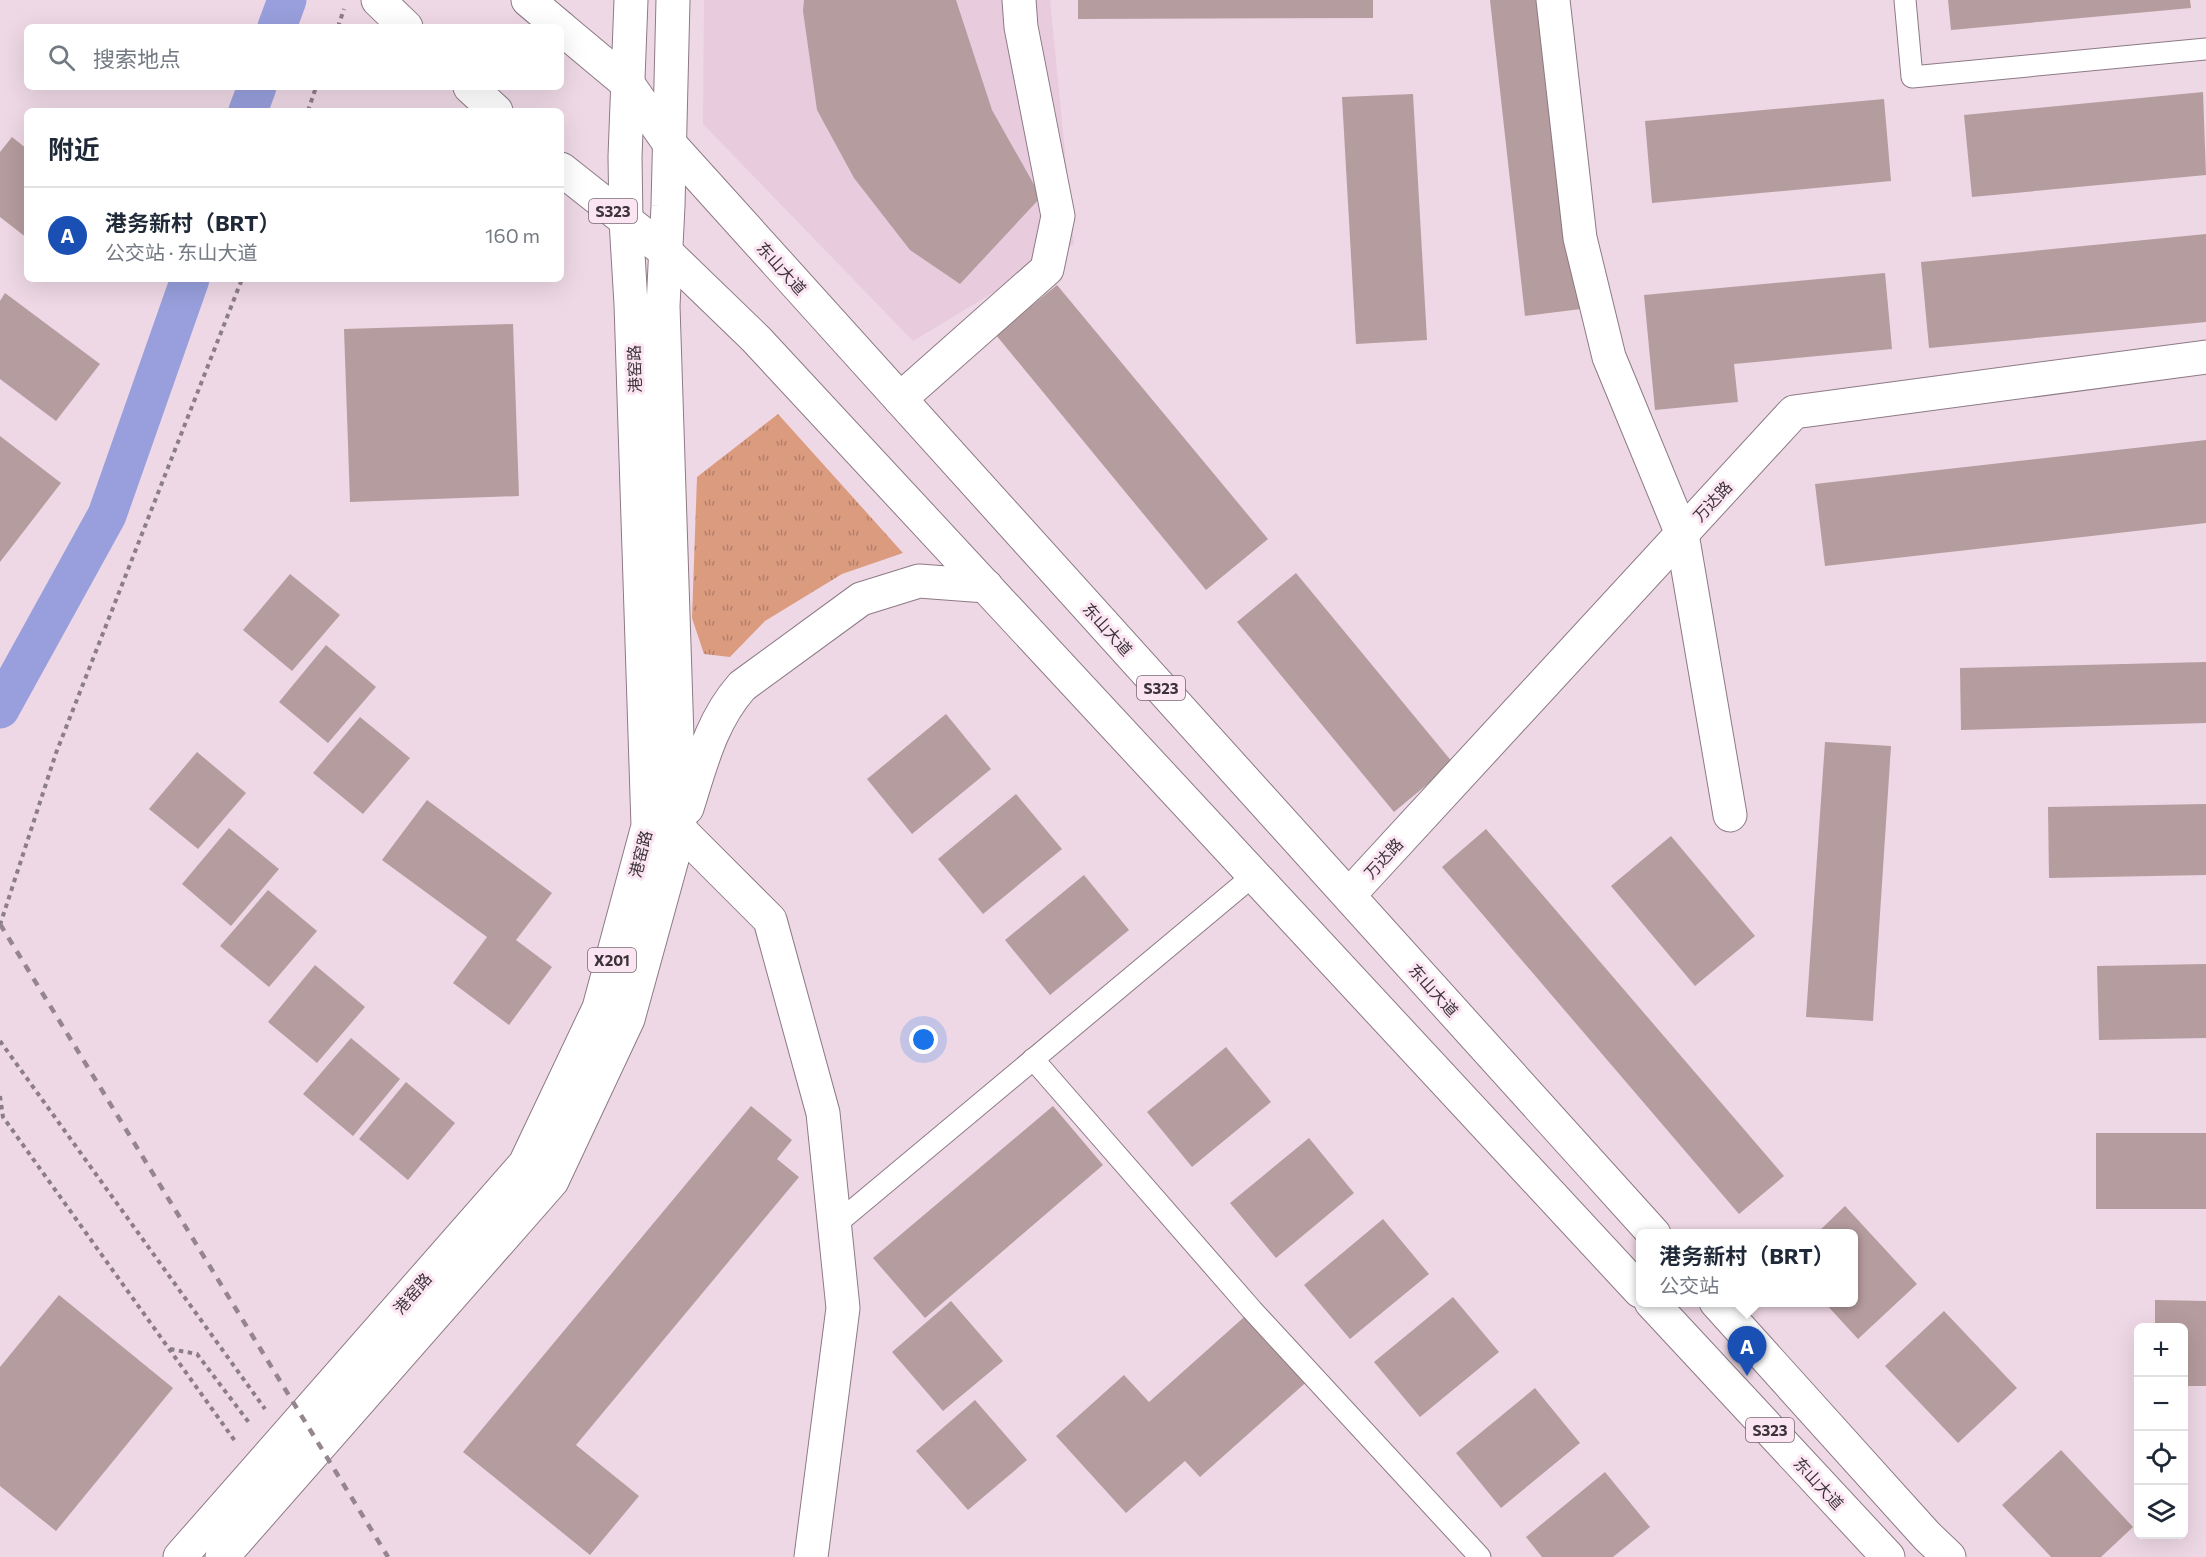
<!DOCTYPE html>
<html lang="zh">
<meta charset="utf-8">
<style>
body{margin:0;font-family:Commissioner,"Noto Sans SC",sans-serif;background:#f2f2f3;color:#1f2937}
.controls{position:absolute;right:18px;bottom:18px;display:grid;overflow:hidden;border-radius:9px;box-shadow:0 6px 24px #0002}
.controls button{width:54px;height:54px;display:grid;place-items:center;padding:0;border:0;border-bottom:2px solid #e0e1e3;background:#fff;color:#1f2937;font:30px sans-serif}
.you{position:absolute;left:924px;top:1040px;width:21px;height:21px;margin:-15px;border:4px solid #fff;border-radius:50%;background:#1a73e8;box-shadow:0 0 0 9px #1a73e833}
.badge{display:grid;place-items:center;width:39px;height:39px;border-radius:50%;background:#7c3aed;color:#fff;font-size:20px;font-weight:700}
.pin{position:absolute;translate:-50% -50px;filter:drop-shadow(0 2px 3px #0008)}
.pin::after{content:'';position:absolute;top:32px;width:21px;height:18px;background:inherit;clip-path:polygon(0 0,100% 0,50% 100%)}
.popup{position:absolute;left:1636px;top:1229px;width:222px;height:78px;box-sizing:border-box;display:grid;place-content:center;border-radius:9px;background:#fff;filter:drop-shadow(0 2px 4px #0005);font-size:20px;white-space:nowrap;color:#747a83}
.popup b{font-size:22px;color:#1f2937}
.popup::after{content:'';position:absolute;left:50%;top:100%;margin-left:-12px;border:12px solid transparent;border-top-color:#fff}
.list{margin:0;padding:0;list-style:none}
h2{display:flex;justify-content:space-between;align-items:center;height:78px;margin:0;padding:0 24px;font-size:26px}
h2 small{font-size:20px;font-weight:400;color:#747a83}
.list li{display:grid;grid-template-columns:39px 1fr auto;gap:18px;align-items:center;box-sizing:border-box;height:96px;padding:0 24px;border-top:2px solid #e0e1e3}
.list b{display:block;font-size:22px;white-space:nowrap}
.list p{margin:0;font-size:20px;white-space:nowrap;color:#747a83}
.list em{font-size:20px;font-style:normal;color:#747a83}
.icon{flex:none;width:33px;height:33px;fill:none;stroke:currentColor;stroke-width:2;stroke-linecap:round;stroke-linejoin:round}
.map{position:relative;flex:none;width:2206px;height:1557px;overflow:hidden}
.search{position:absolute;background:#fff;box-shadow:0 6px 24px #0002;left:24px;top:24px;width:540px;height:66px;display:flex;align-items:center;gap:15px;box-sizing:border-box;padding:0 21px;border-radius:9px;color:#747a83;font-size:22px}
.panel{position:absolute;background:#fff;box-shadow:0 6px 24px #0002;left:24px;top:108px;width:540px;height:174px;border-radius:9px}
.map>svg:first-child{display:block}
.built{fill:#e8cbdd}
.grass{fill:url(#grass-tufts)}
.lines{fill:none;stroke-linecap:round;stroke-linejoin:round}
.canal{stroke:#989fdc;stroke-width:39}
.building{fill:#b59c9e}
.lane-casing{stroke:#8d7a85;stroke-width:23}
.street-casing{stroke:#8d7a85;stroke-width:35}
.secondary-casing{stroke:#8d7a85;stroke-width:35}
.primary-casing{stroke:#8d7a85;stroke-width:35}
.path{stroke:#8c7e87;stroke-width:4;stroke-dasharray:4.5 4.5;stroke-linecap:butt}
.lane{stroke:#fff;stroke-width:21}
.street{stroke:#fff;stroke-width:33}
.secondary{stroke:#fff;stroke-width:33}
.primary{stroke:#fff;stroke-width:33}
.rail{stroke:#94858e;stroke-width:4.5;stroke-dasharray:8 8;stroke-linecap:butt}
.labels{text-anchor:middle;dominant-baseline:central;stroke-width:6;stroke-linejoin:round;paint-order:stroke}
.shield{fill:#fce5f2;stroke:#756870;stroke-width:1.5}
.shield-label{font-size:15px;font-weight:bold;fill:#3b3338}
.street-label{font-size:16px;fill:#3b3338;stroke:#fce5f2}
</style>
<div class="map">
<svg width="2206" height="1557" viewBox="0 0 2206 1557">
<defs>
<pattern id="grass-tufts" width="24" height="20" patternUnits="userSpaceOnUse" patternTransform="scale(1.5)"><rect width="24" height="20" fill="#db9b7f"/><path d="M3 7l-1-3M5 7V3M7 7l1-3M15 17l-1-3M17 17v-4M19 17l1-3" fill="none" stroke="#b37f69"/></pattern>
</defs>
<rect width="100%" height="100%" fill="#eed8e5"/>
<polygon class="built" points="704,0 1050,0 1074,244 913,341 703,124"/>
<polygon class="grass" points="778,414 903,553 842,574 765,621 730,657 704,654 692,618 697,477"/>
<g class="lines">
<g class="canal">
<polyline points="277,27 287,0"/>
<polyline points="248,111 257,87"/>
<polyline points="0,709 107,515 190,279"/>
</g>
</g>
<g class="building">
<polygon points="804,0 956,0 992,110 1041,197 960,284 910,250 854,178 817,110 803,11"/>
<polygon points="1078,0 1373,0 1373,18 1078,19"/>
<polygon points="1490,0 1547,0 1581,309 1525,316"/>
<polygon points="1948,0 2190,0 2191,8 1951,30"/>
<polygon points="2203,92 2206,175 1972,197 1964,115"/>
<polygon points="1413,94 1427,340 1356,344 1342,97"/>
<polygon points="1884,99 1891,181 1652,203 1645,121"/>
<polygon points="12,137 27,149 27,238 0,217 0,152"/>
<polygon points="2206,234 2206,322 1929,348 1921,262"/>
<polygon points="1885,273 1892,349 1734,364 1738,402 1655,410 1644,295"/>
<polygon points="1057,285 1268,539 1206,590 996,335"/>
<polygon points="5,293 100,364 56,421 0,379 0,301"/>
<polygon points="513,324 519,496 350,502 344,329"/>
<polygon points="0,436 61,483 0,562"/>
<polygon points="2206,440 2206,523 1825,566 1815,484"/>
<polygon points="1296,573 1453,763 1394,812 1237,622"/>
<polygon points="290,574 340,615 292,671 243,630"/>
<polygon points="326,645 376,687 328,743 279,702"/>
<polygon points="2206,662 2206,723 1961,730 1960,668"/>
<polygon points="946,714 991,769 912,834 867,779"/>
<polygon points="360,717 410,758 363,814 313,773"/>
<polygon points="1825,742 1891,746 1873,1021 1806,1017"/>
<polygon points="197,752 246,793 198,849 149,809"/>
<polygon points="1016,794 1062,849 983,914 938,859"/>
<polygon points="427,800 552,893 516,940 552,967 509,1025 453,983 487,937 382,860"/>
<polygon points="2206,804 2206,875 2049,878 2048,807"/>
<polygon points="229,828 279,869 231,926 182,884"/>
<polygon points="1486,829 1784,1176 1739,1214 1442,867"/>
<polygon points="1671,836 1755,936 1695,986 1611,886"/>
<polygon points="1084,875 1129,930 1050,995 1005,940"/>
<polygon points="268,890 317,931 269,987 220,946"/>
<polygon points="2206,964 2206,1038 2099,1040 2097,966"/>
<polygon points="315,965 365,1007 317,1063 268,1022"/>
<polygon points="351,1038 400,1079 353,1136 303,1094"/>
<polygon points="1226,1047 1271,1102 1192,1167 1147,1112"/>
<polygon points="406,1082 455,1123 408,1180 359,1139"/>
<polygon points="751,1106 792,1140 777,1159 799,1177 576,1445 639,1496 590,1555 463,1452"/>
<polygon points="1053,1106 1103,1165 925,1318 873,1258"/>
<rect x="2096" y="1133" width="110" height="76"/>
<polygon points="1309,1138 1354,1193 1276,1258 1230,1203"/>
<polygon points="1845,1206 1917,1284 1858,1339 1824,1302 1854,1302 1854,1234 1816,1234"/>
<polygon points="1383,1219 1429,1274 1350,1339 1304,1285"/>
<polygon points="59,1295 173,1388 56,1531 0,1486 0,1367"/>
<polygon points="1453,1297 1499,1352 1420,1417 1374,1362"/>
<polygon points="2155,1300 2206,1301 2206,1386 2184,1386 2184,1328 2155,1328"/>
<polygon points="951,1301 1003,1361 943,1411 892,1352"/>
<polygon points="1252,1310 1312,1377 1200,1477 1185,1461 1126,1513 1056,1436 1124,1375 1149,1402"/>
<polygon points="1944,1311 2017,1388 1958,1443 1885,1366"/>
<polygon points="1535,1388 1580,1443 1501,1508 1456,1453"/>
<polygon points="975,1400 1027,1460 968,1510 916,1451"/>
<polygon points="2061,1450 2133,1527 2101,1557 2051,1557 2002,1505"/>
<polygon points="1605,1472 1650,1527 1613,1557 1542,1557 1526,1537"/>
</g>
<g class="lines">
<defs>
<g id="lane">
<polyline points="1905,0 1912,77 2206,49"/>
<polyline points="1033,1059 1252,1310 1480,1557"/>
<polyline points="835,1225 1254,875"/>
</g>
<g id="street">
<polyline points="1553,0 1580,238 1609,357 1682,534 1730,815"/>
<polyline points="900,399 1047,269 1058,216 1021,27 1019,0"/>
<polyline points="680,830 770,920 823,1113 843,1308 811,1557"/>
</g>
<polyline id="secondary" points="1349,895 1794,412 2206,357"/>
<g id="primary">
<polyline points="378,0 406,27"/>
<polyline points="528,0 560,27"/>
<polyline points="561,28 628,84 669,143 1654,1234"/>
<polyline points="470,87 496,111"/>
<polyline points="561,169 666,252 756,339 1640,1291"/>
<path d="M687,808C701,764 711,721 742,686L861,599L919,581L986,586"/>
<polyline points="1651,1302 1888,1557"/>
<polyline points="1716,1302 1927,1536 1949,1557"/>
<polyline points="180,1557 525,1164 599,1008 648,826 631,304 626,221 625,157 631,0"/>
<polyline points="222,1557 552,1181 628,1019 680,830 663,306 668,206 673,0"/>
</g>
</defs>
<use href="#lane" class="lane-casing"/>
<use href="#street" class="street-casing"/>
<use href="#secondary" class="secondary-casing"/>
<use href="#primary" class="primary-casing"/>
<g class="path">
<polyline points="338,27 344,9"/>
<polyline points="308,111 316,87"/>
<polyline points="0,925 56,753 242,279"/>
<polyline points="0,1041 265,1409"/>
<polyline points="0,1096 3,1117 235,1441"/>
<polyline points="170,1349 197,1354 250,1424"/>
</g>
<use href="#lane" class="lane"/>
<use href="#street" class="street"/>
<use href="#secondary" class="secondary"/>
<use href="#primary" class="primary"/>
<polyline class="rail" points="0,924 388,1557"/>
</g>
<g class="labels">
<g class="shield">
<rect x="589" y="199" width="48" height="24" rx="4.5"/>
<rect x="1137" y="676" width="48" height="24" rx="4.5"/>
<rect x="588" y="948" width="48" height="24" rx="4.5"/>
<rect x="1746" y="1418" width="48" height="24" rx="4.5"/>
</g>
<g class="shield-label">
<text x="613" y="211">S323</text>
<text x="1161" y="688">S323</text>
<text x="612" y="960">X201</text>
<text x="1770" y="1430">S323</text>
</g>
<g class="street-label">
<text transform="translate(782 268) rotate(48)">东山大道</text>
<text transform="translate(634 369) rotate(-92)">港窑路</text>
<text transform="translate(1712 501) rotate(-47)">万达路</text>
<text transform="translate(1108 629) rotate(48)">东山大道</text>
<text transform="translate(640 854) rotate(-76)">港窑路</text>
<text transform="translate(1383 858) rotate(-47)">万达路</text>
<text transform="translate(1434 990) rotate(48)">东山大道</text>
<text transform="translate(412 1293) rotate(-49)">港窑路</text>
<text transform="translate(1819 1483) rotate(47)">东山大道</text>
</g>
</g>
</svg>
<div class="controls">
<button>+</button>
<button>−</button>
<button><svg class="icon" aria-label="locate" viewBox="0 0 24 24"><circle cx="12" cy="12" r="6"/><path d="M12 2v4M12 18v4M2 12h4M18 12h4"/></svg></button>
<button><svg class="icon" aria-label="layers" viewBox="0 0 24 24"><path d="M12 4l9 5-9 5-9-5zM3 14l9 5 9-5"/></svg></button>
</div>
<div class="you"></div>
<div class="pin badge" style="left:1747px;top:1376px;background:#1a4fb4">A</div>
<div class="popup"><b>港务新村（BRT）</b>公交站</div>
<div class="search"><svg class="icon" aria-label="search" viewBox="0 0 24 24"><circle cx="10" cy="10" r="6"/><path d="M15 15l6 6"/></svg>搜索地点</div>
<section class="panel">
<h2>附近<small></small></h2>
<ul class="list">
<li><span class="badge" style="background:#1a4fb4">A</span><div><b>港务新村（BRT）</b><p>公交站 · 东山大道</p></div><em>160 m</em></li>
</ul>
</section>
</div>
